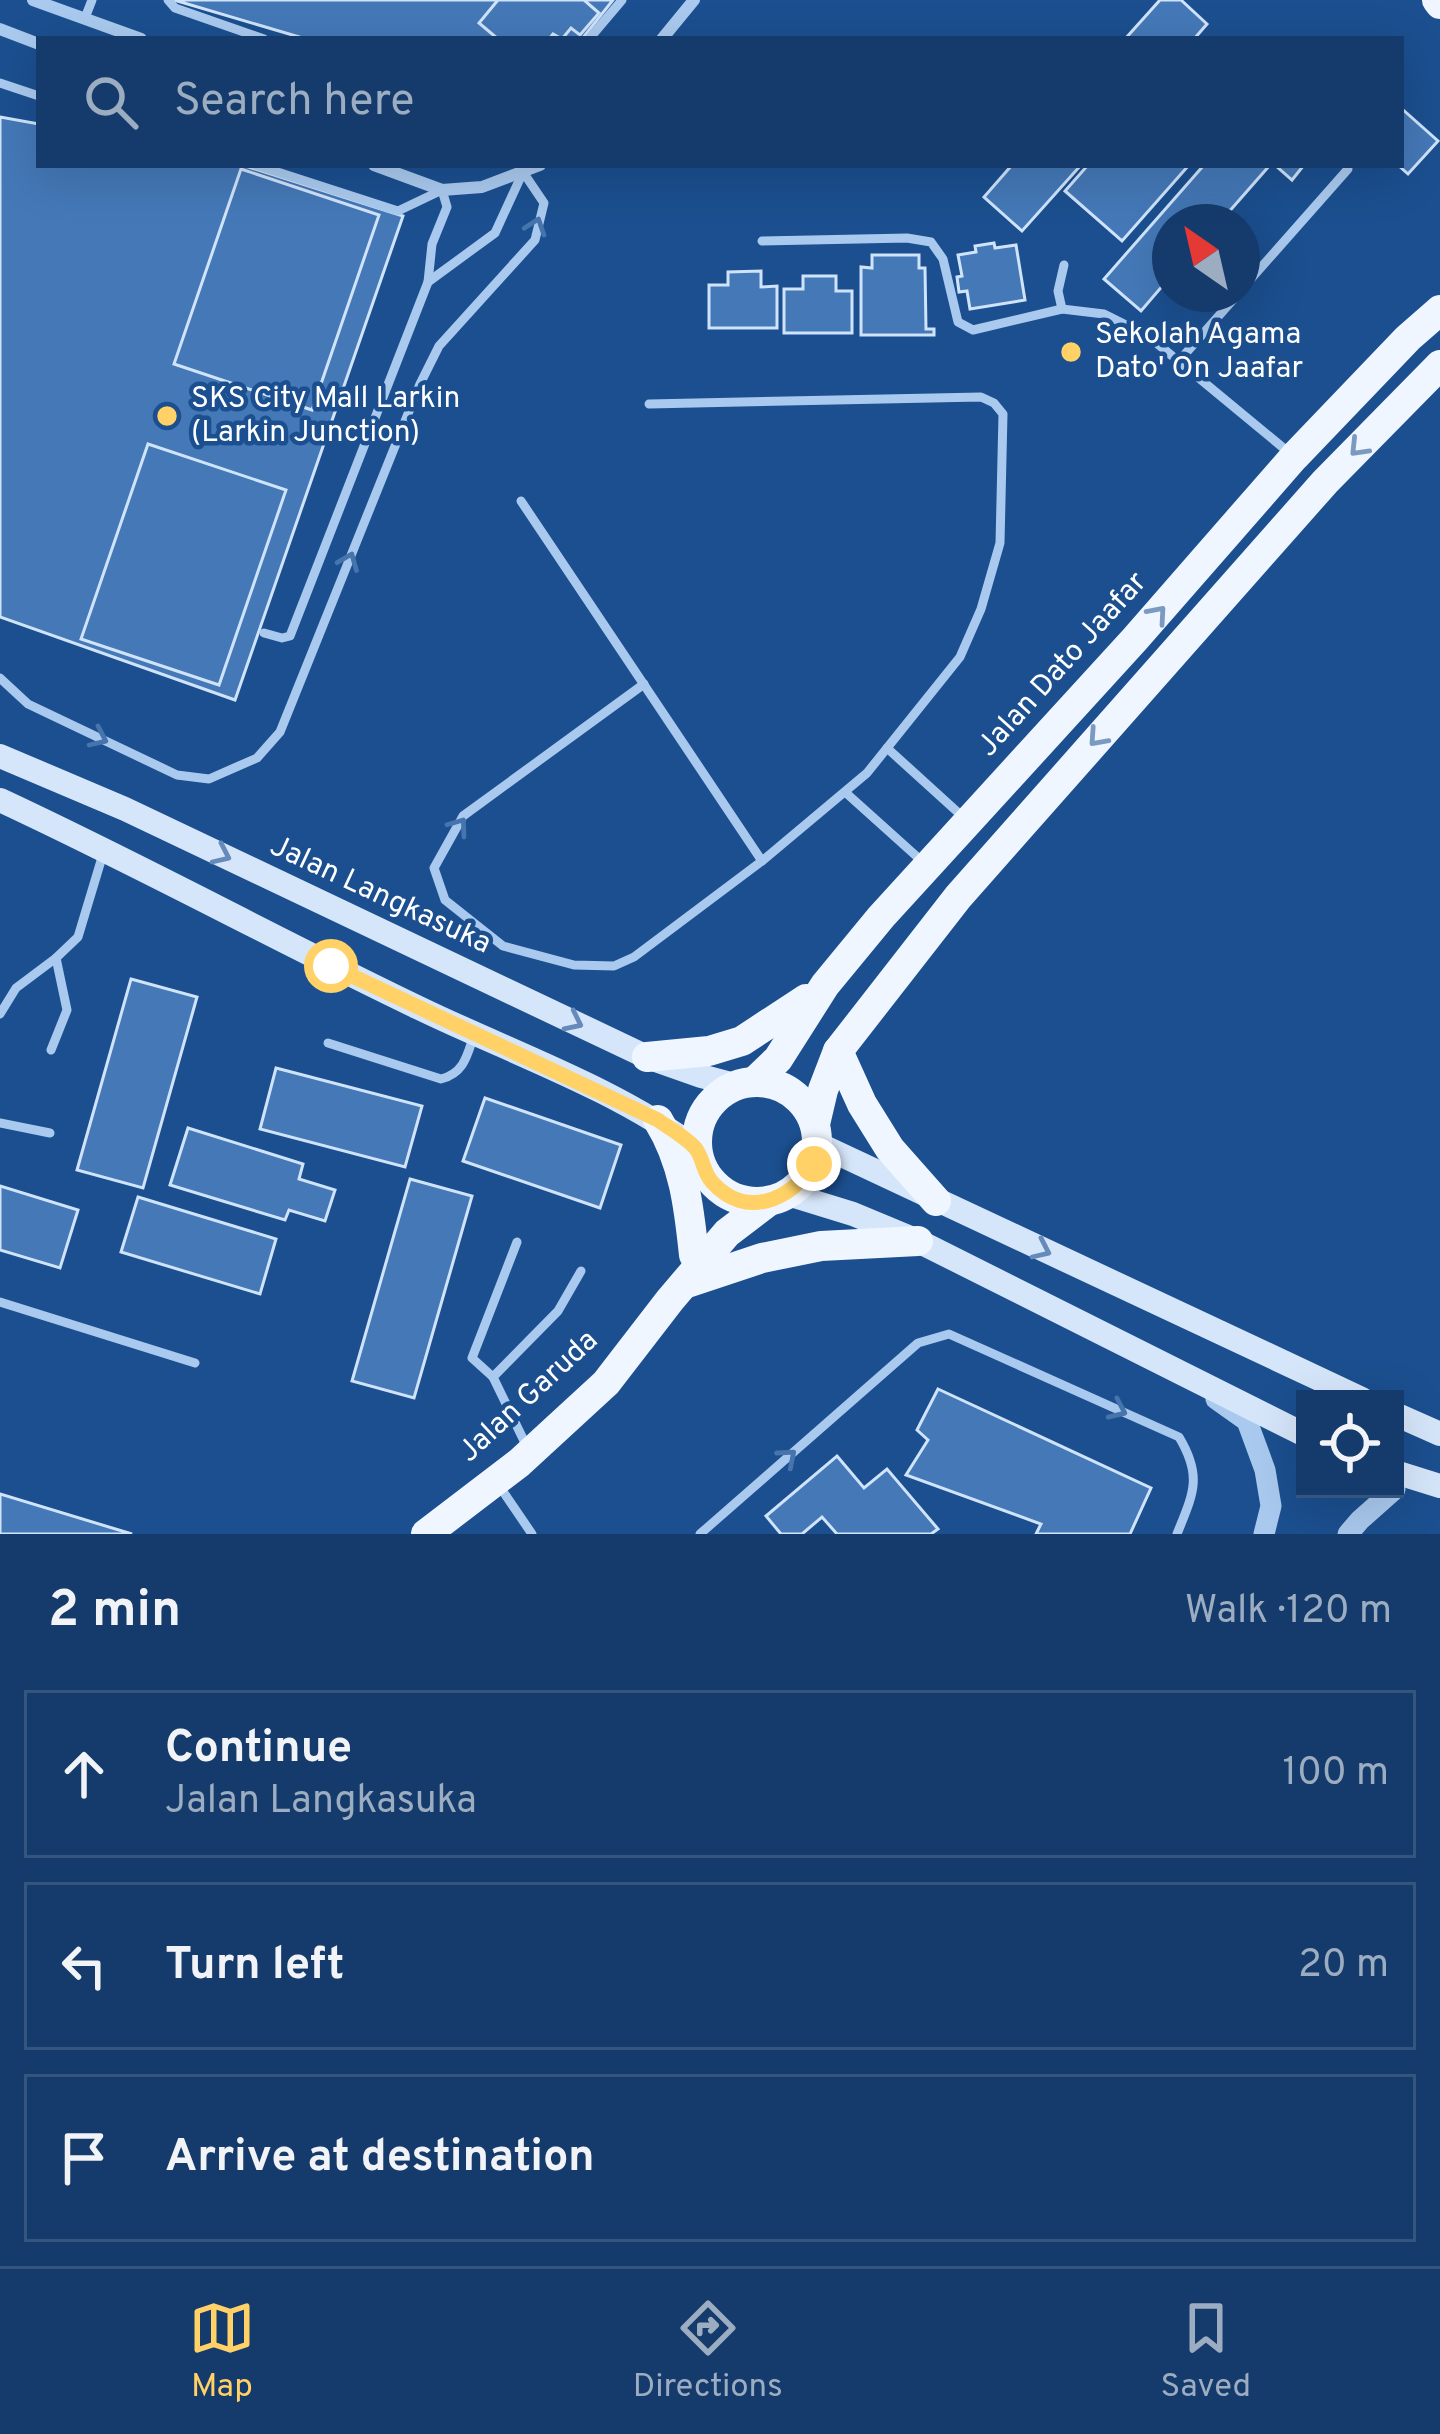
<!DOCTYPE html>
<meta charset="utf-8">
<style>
body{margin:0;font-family:Overpass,sans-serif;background:#1d4271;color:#f1f3f6}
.controls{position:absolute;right:36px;bottom:36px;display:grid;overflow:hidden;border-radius:0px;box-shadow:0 12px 48px #0002}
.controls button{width:108px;height:108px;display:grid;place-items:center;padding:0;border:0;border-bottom:3px solid #33557e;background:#143b6b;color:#f1f3f6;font:60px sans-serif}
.compass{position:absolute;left:1152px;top:204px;width:108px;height:108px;border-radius:50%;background:#143b6b;box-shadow:0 12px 48px #0002;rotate:326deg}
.stop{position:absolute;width:36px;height:36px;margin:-27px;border:9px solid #ffd166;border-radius:50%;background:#fff}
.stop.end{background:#ffd166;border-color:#fff;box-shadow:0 3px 12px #0008}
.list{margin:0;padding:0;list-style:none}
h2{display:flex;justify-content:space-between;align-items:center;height:156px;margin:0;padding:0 48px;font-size:51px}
h2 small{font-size:39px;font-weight:400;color:#9dadc1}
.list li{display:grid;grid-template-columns:78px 1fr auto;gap:36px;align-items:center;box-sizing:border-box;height:168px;margin:0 24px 24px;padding:0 24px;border:3px solid #33557e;border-radius:0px}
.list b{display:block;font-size:45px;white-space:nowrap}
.list p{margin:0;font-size:39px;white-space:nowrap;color:#9dadc1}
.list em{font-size:39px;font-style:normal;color:#9dadc1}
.icon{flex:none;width:66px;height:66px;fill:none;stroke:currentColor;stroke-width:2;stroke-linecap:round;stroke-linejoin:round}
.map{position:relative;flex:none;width:1440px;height:1534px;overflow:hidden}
.search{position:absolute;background:#143b6b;box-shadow:0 12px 48px #0002;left:36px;right:36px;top:36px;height:132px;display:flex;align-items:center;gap:30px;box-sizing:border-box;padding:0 42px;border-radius:0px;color:#9dadc1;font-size:45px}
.sheet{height:732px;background:#143b6b}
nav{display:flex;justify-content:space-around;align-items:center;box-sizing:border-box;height:168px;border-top:3px solid #33557e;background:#143b6b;font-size:33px;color:#9dadc1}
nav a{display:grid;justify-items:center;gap:6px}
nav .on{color:#ffd166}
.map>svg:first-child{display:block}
.building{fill:#4478b7;stroke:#cfe3fa;stroke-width:3}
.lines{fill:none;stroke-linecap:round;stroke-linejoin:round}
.service{stroke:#a9c9ee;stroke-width:9}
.minor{stroke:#a9c9ee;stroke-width:12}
.tertiary{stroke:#a9c9ee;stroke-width:21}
.secondary{stroke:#d6e6fa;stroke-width:24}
.primary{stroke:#f0f6ff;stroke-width:30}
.oneway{stroke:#4674ac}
.oneway2{stroke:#7b9ac1}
.oneway3{stroke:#668bba}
.route{stroke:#ffd166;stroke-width:15}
.poi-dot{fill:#ffd166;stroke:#1b4f8f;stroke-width:4.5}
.labels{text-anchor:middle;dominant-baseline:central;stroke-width:9;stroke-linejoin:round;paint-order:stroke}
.poi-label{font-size:30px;fill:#fff;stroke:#1b4f8f;text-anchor:start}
.street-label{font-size:30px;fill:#fff;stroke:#1b4f8f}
</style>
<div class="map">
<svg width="1440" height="1534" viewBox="0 0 1440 1534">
<rect width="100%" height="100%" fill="#1b4f8f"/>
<g class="building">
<polygon points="174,0 613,0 582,39 306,39"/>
<polygon points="498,0 584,0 599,13 580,35 571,28 562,39 553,34 549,39 498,39 479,23"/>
<polygon points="1160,0 1181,0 1207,24 1194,39 1125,39"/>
<polygon points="1401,108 1438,141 1408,174 1398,165 1401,165"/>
<polygon points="0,117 39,124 39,165 242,165 403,216 235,700 0,617"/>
<polygon points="1012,165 1081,165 1022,231 984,197"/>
<polygon points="1088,165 1189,165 1122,241 1065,191"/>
<polygon points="1204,165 1270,165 1220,222 1170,222 1170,289 1164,284 1141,311 1104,279"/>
<polygon points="1275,165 1304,165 1292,180"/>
<polygon points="241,169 379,215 312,410 174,364"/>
<polygon points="994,243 995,248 1016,245 1025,300 970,309 967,291 959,292 957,277 962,276 958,255 976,252 975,246"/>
<polygon points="872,255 919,255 919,268 925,268 926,329 934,329 934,335 861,335 861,267 872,268"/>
<polygon points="761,271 761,287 777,286 777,328 709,328 709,285 728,285 728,272"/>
<polygon points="803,276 836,276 836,291 852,291 852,333 784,333 784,289 803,289"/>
<polygon points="148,444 286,490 219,685 81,639"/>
<polygon points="131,979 197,997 143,1188 77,1170"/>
<polygon points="276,1068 422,1106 405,1167 260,1129"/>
<polygon points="485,1098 621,1145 600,1208 463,1161"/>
<polygon points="188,1128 303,1164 299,1179 335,1190 325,1221 289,1210 285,1220 170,1185"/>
<polygon points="410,1179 472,1196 414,1398 352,1381"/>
<polygon points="0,1186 78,1210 60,1268 0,1250"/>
<polygon points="138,1197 276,1239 260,1294 121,1252"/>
<polygon points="938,1389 1151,1488 1130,1534 1036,1534 1041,1524 906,1475 928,1440 917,1430"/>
<polygon points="837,1456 864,1488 887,1469 938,1529 931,1534 837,1534 822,1517 802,1534 781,1534 766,1516"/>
<polygon points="0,1494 132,1534 0,1534"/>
</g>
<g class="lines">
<g class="service">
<polyline points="168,0 175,8 264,39"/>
<polyline points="85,18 92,0"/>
<polyline points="589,39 622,0"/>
<polyline points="0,83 39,96"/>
<polyline points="256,165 398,211 442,190 447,207 432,244 428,282 290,636 282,638 264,633"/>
<polyline points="762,241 907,238 931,242 943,259 958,322 973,330 1062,309 1104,314 1148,336 1292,455"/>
<polyline points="428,282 495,233 523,172"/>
<polyline points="1242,289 1348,169"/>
<polyline points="1062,309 1058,291 1064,265"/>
<polyline points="1178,362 1238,294"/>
<polyline points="521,501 762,861"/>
<polyline points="0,678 28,704 177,775 209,779 257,758 280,732 420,384 439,346 535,240 544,203 523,172"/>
<polyline points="644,684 463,816 434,868 445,900 503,946 574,965 614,966 634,957 762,861 867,773 960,657 981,609 1000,543 1003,414 994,403 981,397 649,404"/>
<polyline points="887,748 963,817"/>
<polyline points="845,792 924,863"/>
<polyline points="0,1014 16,988 56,958 78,937 103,854"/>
<path d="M328,1043L441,1079C464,1073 467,1056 474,1035"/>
<polyline points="51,1050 67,1010 56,958"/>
<polyline points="0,1123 50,1133"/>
<polyline points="517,1242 472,1358 493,1377 528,1449"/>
<polyline points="0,1302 195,1363"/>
<polyline points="493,1377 558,1311 581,1271"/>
<polyline points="498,1484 532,1534"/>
<path d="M700,1534L918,1343L949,1334L1179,1437C1203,1477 1193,1494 1177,1534"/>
</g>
<g class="minor">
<polyline points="33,0 141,39"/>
<polyline points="0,29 39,44"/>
<polyline points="662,39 694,0"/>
<polyline points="374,165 442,190 482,187 540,165"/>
</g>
<g class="tertiary">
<polyline points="1216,1399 1247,1421 1265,1470 1271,1506 1264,1534"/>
<polyline points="1348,1534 1360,1520 1395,1489"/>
</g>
<g class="secondary">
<polyline points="0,756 125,809 647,1057 701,1076 735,1085"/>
<path d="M0,800C142,866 279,941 419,1008C512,1053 613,1087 697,1149"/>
<polyline points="818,1144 1362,1399"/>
<polyline points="788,1194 853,1214 918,1241 1305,1435"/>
<polyline points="1395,1414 1440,1434"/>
<polyline points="1395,1472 1440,1486"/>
</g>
<g class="primary">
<polyline points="1437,0 1440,4"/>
<polyline points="838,1051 862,1104 890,1149 936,1201"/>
<polyline points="647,1057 709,1051 742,1041 806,999"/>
<polyline points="755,1081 778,1059 825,985 881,917 1135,639 1294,457 1408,338 1440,310"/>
<circle cx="757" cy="1142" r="60"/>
<path d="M658,1120C684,1162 689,1207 694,1255"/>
<polyline points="815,1124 823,1090 838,1051 958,897 1325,482 1440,365"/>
<polyline points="684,1284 762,1258 821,1246 918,1241"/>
<polyline points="426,1534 519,1463 606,1383 670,1300 727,1233 769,1201"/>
</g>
</g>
<defs><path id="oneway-chevron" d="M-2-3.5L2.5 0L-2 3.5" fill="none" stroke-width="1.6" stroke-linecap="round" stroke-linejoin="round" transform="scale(3)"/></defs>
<g class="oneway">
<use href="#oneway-chevron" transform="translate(536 226) rotate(-71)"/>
<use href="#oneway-chevron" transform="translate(349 561) rotate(-68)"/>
<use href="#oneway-chevron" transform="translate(99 738) rotate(25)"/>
<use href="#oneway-chevron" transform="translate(459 826) rotate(-54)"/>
<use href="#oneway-chevron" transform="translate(1118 1410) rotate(24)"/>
<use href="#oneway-chevron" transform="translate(788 1457) rotate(-41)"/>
</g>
<g class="oneway2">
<use href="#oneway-chevron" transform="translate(1358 448) rotate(134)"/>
<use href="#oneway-chevron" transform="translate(1158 614) rotate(-49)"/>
<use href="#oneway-chevron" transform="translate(1097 738) rotate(132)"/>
</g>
<g class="oneway3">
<use href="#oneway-chevron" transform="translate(222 855) rotate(25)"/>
<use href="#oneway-chevron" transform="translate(574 1022) rotate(26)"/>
<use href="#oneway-chevron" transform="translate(1042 1250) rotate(25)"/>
</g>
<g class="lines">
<path class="route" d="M331,966L658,1120C669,1128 687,1138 696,1149C703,1158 703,1172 712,1182C746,1220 791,1200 814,1164"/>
</g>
<g class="poi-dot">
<circle cx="1071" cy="352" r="12"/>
<circle cx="167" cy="416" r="12"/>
</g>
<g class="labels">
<g class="poi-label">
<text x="1095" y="335">Sekolah Agama<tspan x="1095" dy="34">Dato' On Jaafar</tspan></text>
<text x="191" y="399">SKS City Mall Larkin<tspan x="191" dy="34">(Larkin Junction)</tspan></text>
</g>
<g class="street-label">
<text transform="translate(1063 665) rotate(-48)">Jalan Dato Jaafar</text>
<text transform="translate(380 896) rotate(25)">Jalan Langkasuka</text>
<text transform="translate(529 1397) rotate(-43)">Jalan Garuda</text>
</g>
</g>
</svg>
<div class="controls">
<button><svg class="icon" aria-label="locate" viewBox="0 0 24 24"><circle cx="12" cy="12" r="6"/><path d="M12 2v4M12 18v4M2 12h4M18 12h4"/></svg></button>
</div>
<svg class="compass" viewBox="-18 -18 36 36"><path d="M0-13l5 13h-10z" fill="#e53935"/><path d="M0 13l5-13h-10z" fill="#9dadc1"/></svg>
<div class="stop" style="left:331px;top:966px"></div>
<div class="stop end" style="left:814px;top:1164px"></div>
<div class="search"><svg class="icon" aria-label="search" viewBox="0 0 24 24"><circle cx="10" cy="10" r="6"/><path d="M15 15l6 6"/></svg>Search here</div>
</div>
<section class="sheet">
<h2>2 min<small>Walk · 120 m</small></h2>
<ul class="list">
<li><svg class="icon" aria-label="ahead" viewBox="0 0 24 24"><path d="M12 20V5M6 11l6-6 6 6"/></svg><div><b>Continue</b><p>Jalan Langkasuka</p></div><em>100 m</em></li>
<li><svg class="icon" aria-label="left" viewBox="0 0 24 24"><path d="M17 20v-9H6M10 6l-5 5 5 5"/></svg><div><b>Turn left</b></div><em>20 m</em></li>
<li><svg class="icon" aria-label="arrive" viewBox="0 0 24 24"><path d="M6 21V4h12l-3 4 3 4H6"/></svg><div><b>Arrive at destination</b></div></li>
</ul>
</section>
<nav>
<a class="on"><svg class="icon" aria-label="map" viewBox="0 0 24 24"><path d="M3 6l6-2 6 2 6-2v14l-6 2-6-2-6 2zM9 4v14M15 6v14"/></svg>Map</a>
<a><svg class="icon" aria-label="directions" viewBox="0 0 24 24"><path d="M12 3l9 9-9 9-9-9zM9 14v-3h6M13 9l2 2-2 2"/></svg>Directions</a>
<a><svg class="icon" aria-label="saved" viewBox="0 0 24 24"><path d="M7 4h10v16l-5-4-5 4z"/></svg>Saved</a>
</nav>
